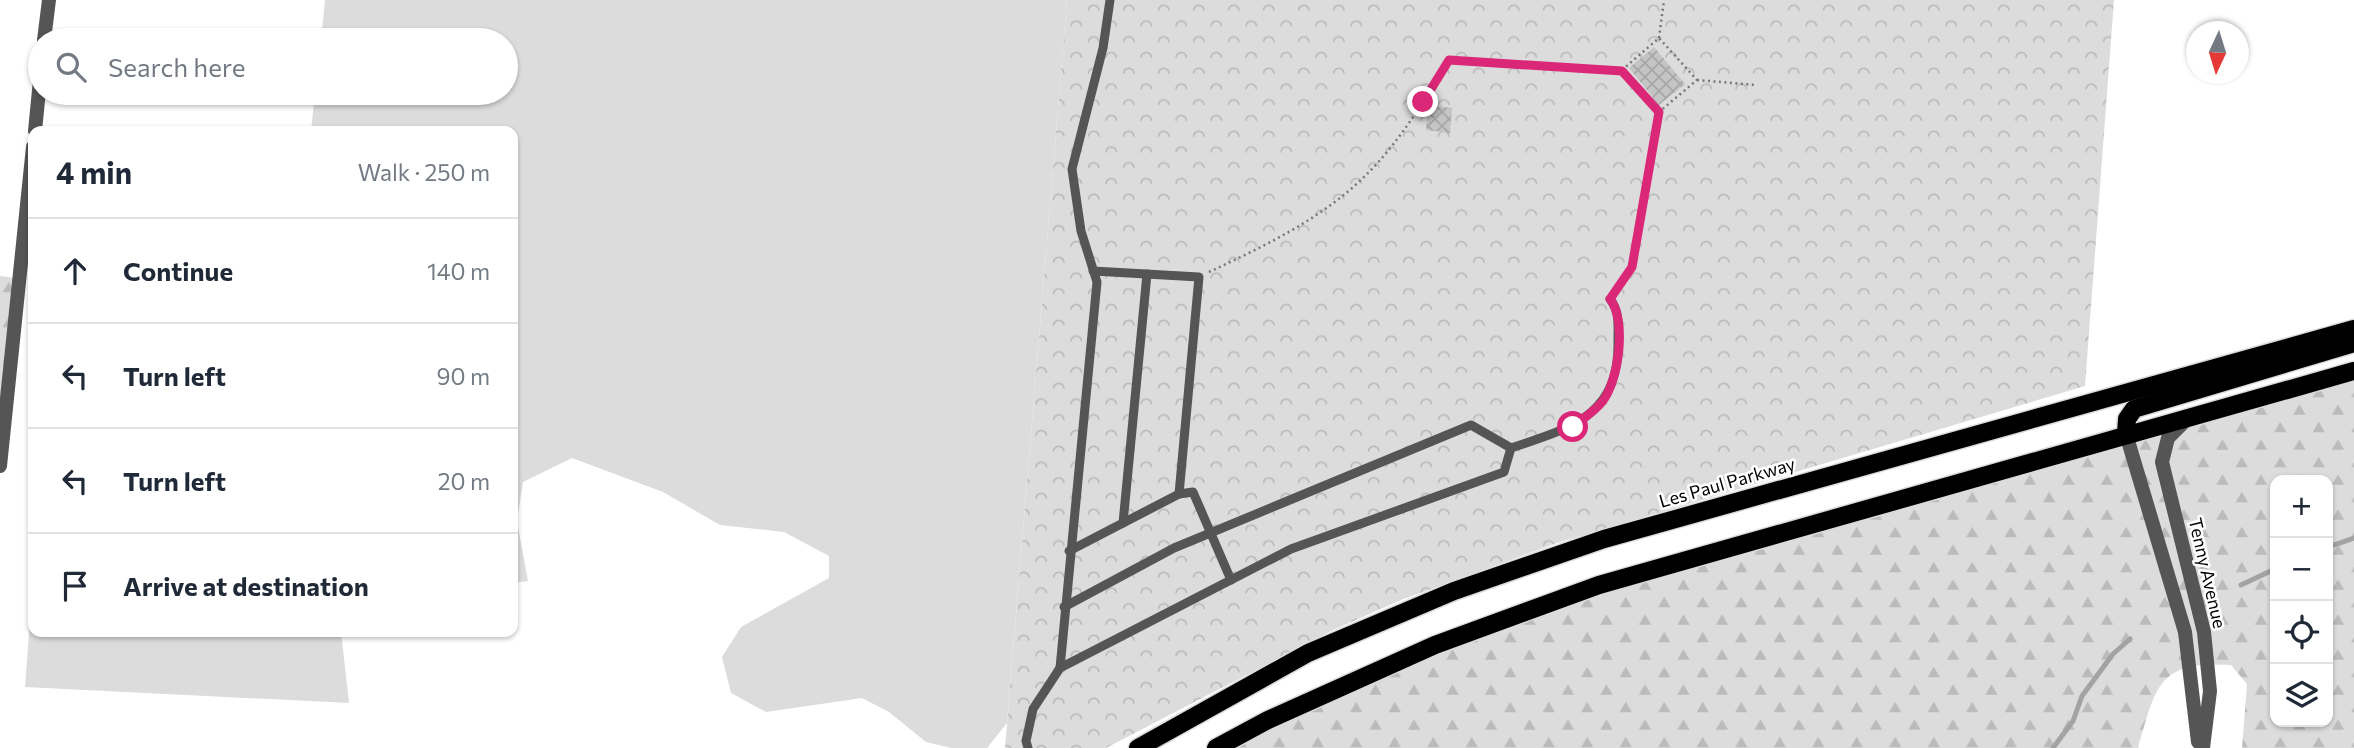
<!DOCTYPE html>
<meta charset="utf-8">
<style>
body{margin:0;font-family:Commissioner,sans-serif;background:#f2f2f3;color:#1f2937}
.controls{position:absolute;right:21px;bottom:21px;display:grid;overflow:hidden;border-radius:14px;box-shadow:0 2px 5px #0004}
.controls button{width:63px;height:63px;display:grid;place-items:center;padding:0;border:0;border-bottom:2px solid #e0e1e3;background:#fff;color:#1f2937;font:35px sans-serif}
.compass{position:absolute;left:2186px;top:21px;width:63px;height:63px;border-radius:50%;background:#fff;box-shadow:0 2px 5px #0004;rotate:184deg}
.stop{position:absolute;width:21px;height:21px;margin:-16px;border:5px solid #db2777;border-radius:50%;background:#fff}
.stop.end{background:#db2777;border-color:#fff;box-shadow:0 2px 7px #0008}
.list{margin:0;padding:0;list-style:none}
h2{display:flex;justify-content:space-between;align-items:center;height:91px;margin:0;padding:0 28px;font-size:30px}
h2 small{font-size:23px;font-weight:400;color:#747a83}
.list li{display:grid;grid-template-columns:46px 1fr auto;gap:21px;align-items:center;box-sizing:border-box;height:105px;padding:0 28px;border-top:2px solid #e0e1e3}
.list b{display:block;font-size:26px;white-space:nowrap}
.list em{font-size:23px;font-style:normal;color:#747a83}
.icon{flex:none;width:38px;height:38px;fill:none;stroke:currentColor;stroke-width:2;stroke-linecap:round;stroke-linejoin:round}
.map{position:relative;flex:none;width:2354px;height:748px;overflow:hidden}
.search{position:absolute;background:#fff;box-shadow:0 2px 5px #0004;left:28px;top:28px;width:490px;height:77px;display:flex;align-items:center;gap:18px;box-sizing:border-box;padding:0 24px;border-radius:38px;color:#747a83;font-size:26px}
.panel{position:absolute;background:#fff;box-shadow:0 2px 5px #0004;left:28px;top:126px;width:490px;height:511px;border-radius:14px}
.map>svg:first-child{display:block}
.grass{fill:#dcdcdc}
.forest{fill:url(#forest-firs);fill-rule:evenodd}
.park{fill:url(#park-crowns)}
.lines{fill:none;stroke-linecap:round;stroke-linejoin:round}
.stream{stroke:#a3a3a3;stroke-width:5}
.building{fill:url(#building-cross-hatch)}
.primary-casing{stroke:#dbdbdb;stroke-width:21}
.path{stroke:#777;stroke-width:2.5;stroke-dasharray:2 3.5;stroke-linecap:butt}
.lane{stroke:#555;stroke-width:9}
.street{stroke:#555;stroke-width:14}
.primary{stroke:#000;stroke-width:18}
.route{stroke:#db2777;stroke-width:9}
.labels{text-anchor:middle;dominant-baseline:central;stroke-width:5;stroke-linejoin:round;paint-order:stroke}
.street-label{font-size:18px;fill:#000;stroke:#fff}
</style>
<div class="map">
<svg width="2354" height="748" viewBox="0 0 2354 748">
<defs>
<pattern id="forest-firs" width="22" height="20" patternUnits="userSpaceOnUse" patternTransform="scale(1.75)"><rect width="22" height="20" fill="#dcdcdc"/><path d="M5 1l3.5 6h-7zM16 11l3.5 6h-7z" fill="#bbb"/></pattern>
<pattern id="park-crowns" width="20" height="18" patternUnits="userSpaceOnUse" patternTransform="scale(1.75)"><rect width="20" height="18" fill="#dcdcdc"/><path d="M2 6a3 3 0 1 1 6 0M12 15a3 3 0 1 1 6 0" fill="none" stroke="#bbb"/></pattern>
<pattern id="building-cross-hatch" width="8" height="8" patternUnits="userSpaceOnUse" patternTransform="scale(1.75)"><rect width="8" height="8" fill="#c4c4c4"/><path d="M0 0l8 8M0 8l8-8" fill="none" stroke="#a7a7a7"/></pattern>
</defs>
<rect width="100%" height="100%" fill="#fff"/>
<g class="grass">
<polygon points="325,0 1067,0 1007,723 987,748 951,748 926,742 889,712 862,698 766,712 731,693 722,657 741,627 829,578 829,556 784,532 720,525 663,492 572,458 523,482 517,521 528,581 513,583 513,131 311,131 315,93 506,93 506,40 321,40"/>
<polygon points="33,580 33,632 341,632 349,703 25,687"/>
</g>
<g class="forest">
<polygon points="0,276 15,278 0,410"/>
<path d="M2354,379V748H2242L2247,684L2231,665C2158,660 2156,686 2138,748H1226L1430,652L1562,604ZM2275,480H2328V722H2275Z"/>
</g>
<polygon class="park" points="1067,0 2114,0 2085,386 1557,543 1401,600 1331,631 1106,748 1005,748"/>
<g class="lines">
<g class="stream">
<polyline points="2328,547 2354,538"/>
<polyline points="2241,585 2275,569"/>
<polyline points="2053,748 2073,721 2082,696 2113,654 2130,639"/>
</g>
</g>
<g class="building">
<polygon points="1654,47 1685,84 1659,105 1629,68"/>
<polygon points="1428,105 1452,108 1450,133 1426,130"/>
</g>
<g class="lines">
<defs>
<g id="primary">
<polyline points="2126,434 2127,419 2134,409 2354,343"/>
<polyline points="1138,748 1308,653 1454,591 1604,539 2354,329"/>
<polyline points="1216,748 1268,720 1435,645 1599,585 2354,371"/>
</g>
</defs>
<use href="#primary" class="primary-casing"/>
<g class="path">
<polyline points="1659,38 1664,0"/>
<polyline points="1697,80 1756,85"/>
<path d="M1209,272C1265,246 1325,217 1368,173C1400,141 1426,98 1449,60L1622,70"/>
<polyline points="1618,288 1631,267 1659,112 1697,80 1659,38 1622,70 1659,112"/>
</g>
<g class="lane">
<polyline points="1093,271 1199,277 1179,494 1193,492 1231,580"/>
<polyline points="1123,523 1147,274"/>
<polyline points="1069,551 1179,494"/>
<path d="M1064,607L1174,548L1471,425L1511,448C1571,428 1620,416 1618,340C1618,325 1620,312 1610,299"/>
<polyline points="1060,668 1097,282 1081,231 1072,169 1103,48 1110,0"/>
<polyline points="1028,748 1026,741 1033,709 1060,668 1291,549 1504,472 1511,448"/>
</g>
<g class="street">
<polyline points="44,40 49,0"/>
<polyline points="35,131 40,80"/>
<polyline points="2188,418 2168,438 2162,462 2204,632 2210,691 2203,748"/>
<polyline points="2126,434 2185,632 2198,742"/>
<polyline points="0,466 33,147"/>
</g>
<use href="#primary" class="primary"/>
</g>
<g class="lines">
<path class="route" d="M1423,102L1449,60L1622,71L1659,112L1632,267L1610,299C1627,320 1619,381 1602,402C1594,412 1582,419 1573,427"/>
</g>
<g class="labels">
<g class="street-label">
<text transform="translate(1727 482) rotate(-16)">Les Paul Parkway</text>
<text transform="translate(2208 573) rotate(77)">Tenny Avenue</text>
</g>
</g>
</svg>
<div class="controls">
<button>+</button>
<button>−</button>
<button><svg class="icon" aria-label="locate" viewBox="0 0 24 24"><circle cx="12" cy="12" r="6"/><path d="M12 2v4M12 18v4M2 12h4M18 12h4"/></svg></button>
<button><svg class="icon" aria-label="layers" viewBox="0 0 24 24"><path d="M12 4l9 5-9 5-9-5zM3 14l9 5 9-5"/></svg></button>
</div>
<svg class="compass" viewBox="-18 -18 36 36"><path d="M0-13l5 13h-10z" fill="#e53935"/><path d="M0 13l5-13h-10z" fill="#747a83"/></svg>
<div class="stop" style="left:1573px;top:427px"></div>
<div class="stop end" style="left:1423px;top:102px"></div>
<div class="search"><svg class="icon" aria-label="search" viewBox="0 0 24 24"><circle cx="10" cy="10" r="6"/><path d="M15 15l6 6"/></svg>Search here</div>
<section class="panel">
<h2>4 min<small>Walk · 250 m</small></h2>
<ul class="list">
<li><svg class="icon" aria-label="ahead" viewBox="0 0 24 24"><path d="M12 20V5M6 11l6-6 6 6"/></svg><div><b>Continue</b></div><em>140 m</em></li>
<li><svg class="icon" aria-label="left" viewBox="0 0 24 24"><path d="M17 20v-9H6M10 6l-5 5 5 5"/></svg><div><b>Turn left</b></div><em>90 m</em></li>
<li><svg class="icon" aria-label="left" viewBox="0 0 24 24"><path d="M17 20v-9H6M10 6l-5 5 5 5"/></svg><div><b>Turn left</b></div><em>20 m</em></li>
<li><svg class="icon" aria-label="arrive" viewBox="0 0 24 24"><path d="M6 21V4h12l-3 4 3 4H6"/></svg><div><b>Arrive at destination</b></div></li>
</ul>
</section>
</div>
